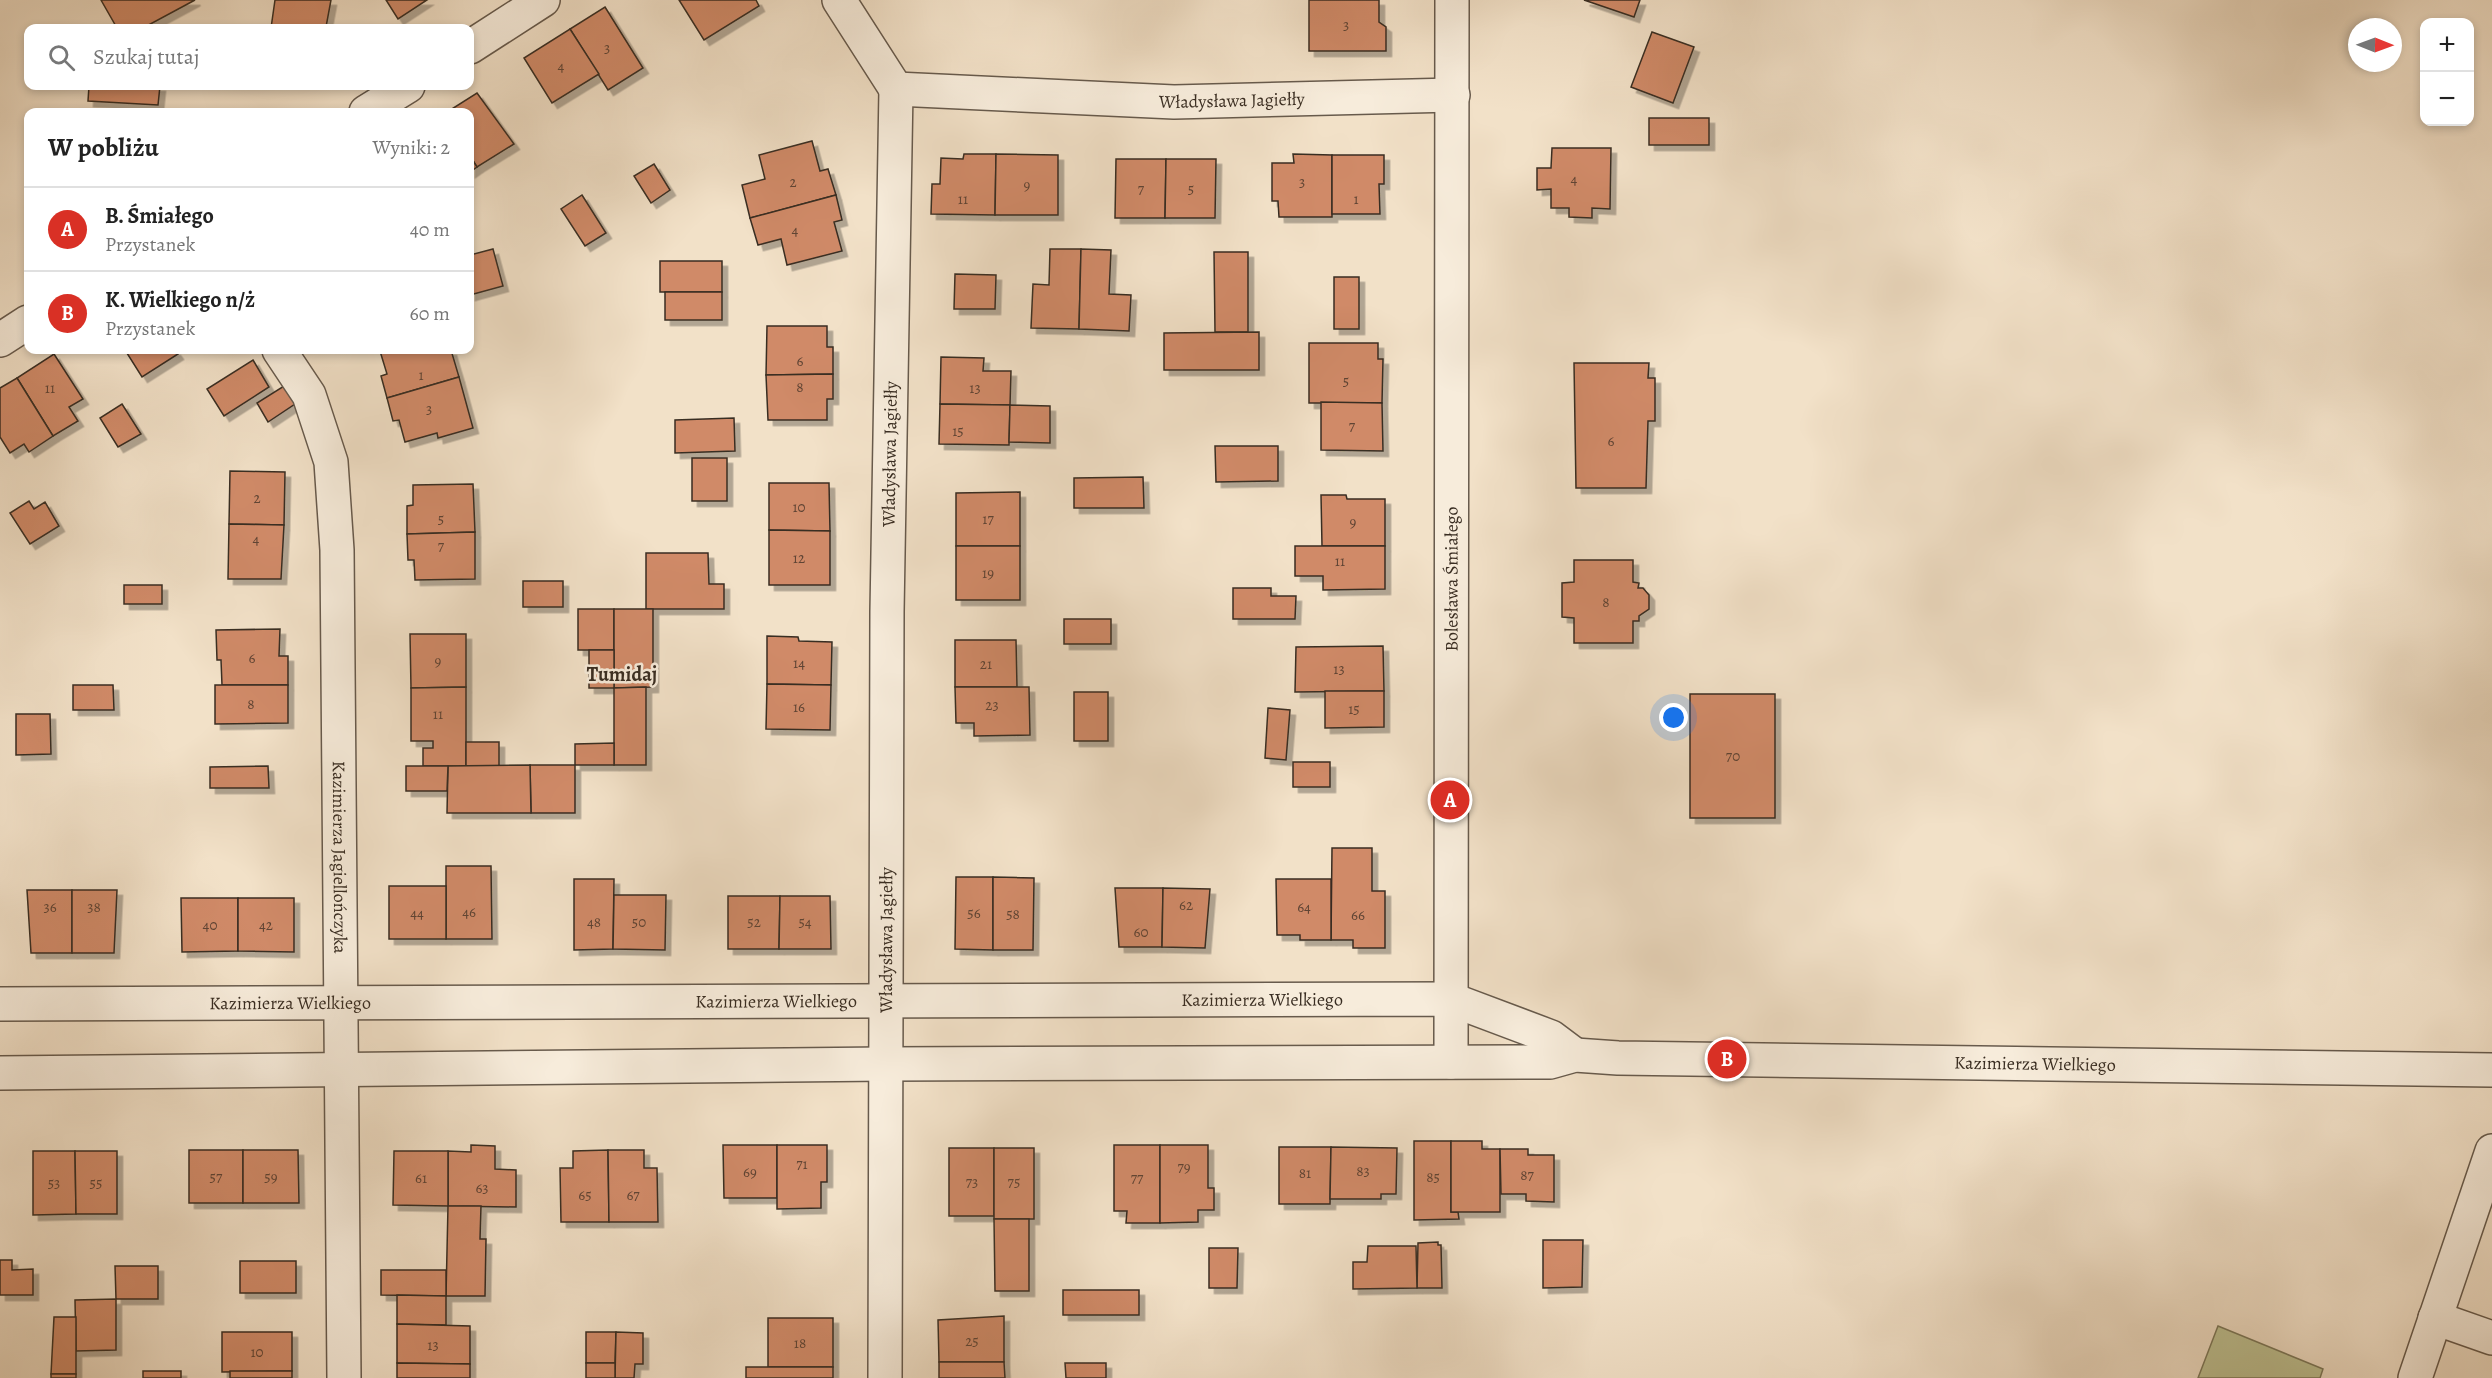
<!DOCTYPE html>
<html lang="pl">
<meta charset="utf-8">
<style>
body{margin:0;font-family:Alegreya,serif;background:#f6f6f6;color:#222}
.controls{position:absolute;right:18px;top:18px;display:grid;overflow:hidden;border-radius:12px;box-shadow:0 3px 9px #0003}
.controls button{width:54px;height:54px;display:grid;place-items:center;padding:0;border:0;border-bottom:2px solid #e0e0e0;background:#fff;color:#222;font:30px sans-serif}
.compass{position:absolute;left:2348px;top:18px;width:54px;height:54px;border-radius:50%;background:#fff;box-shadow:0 3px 9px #0003;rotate:91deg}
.you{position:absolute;left:1674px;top:718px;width:21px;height:21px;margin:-15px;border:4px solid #fff;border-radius:50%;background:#1a73e8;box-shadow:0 0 0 9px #1a73e833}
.badge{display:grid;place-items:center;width:39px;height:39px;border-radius:50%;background:#d93025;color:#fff;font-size:20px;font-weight:700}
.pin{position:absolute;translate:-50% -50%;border:3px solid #fff;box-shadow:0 2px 6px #0006}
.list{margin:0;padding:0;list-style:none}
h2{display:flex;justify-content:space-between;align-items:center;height:78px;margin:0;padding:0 24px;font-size:26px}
h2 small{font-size:20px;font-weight:400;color:#767676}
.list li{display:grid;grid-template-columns:39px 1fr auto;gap:18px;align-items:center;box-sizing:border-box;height:84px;padding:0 24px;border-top:2px solid #e0e0e0}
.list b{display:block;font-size:22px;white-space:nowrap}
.list p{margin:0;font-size:20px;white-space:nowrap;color:#767676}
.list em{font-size:20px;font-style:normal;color:#767676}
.icon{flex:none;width:33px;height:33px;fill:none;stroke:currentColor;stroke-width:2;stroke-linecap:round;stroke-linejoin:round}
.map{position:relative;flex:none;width:2492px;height:1378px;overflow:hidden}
.search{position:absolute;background:#fff;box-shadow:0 3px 9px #0003;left:24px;top:24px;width:450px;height:66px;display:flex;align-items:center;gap:15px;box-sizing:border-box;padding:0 21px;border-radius:12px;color:#767676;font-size:22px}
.panel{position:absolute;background:#fff;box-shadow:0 3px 9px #0003;left:24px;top:108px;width:450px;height:246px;border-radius:12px}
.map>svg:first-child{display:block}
.green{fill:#bec293;stroke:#7c785a;stroke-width:1.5}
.building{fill:#d08a68;stroke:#392d22;stroke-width:1.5;filter:url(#shadow)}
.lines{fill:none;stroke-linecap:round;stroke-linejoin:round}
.street-casing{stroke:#675a4c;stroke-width:36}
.street{stroke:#f7ecdb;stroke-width:33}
.labels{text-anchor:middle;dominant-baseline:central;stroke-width:5;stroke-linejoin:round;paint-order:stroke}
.number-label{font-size:15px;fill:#5f4434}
.street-label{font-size:18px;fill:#392d22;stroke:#f7ecdb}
.neighbourhood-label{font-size:20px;font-weight:bold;fill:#392d22;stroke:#f7ecdb}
</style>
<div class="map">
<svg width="2492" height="1378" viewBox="0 0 2492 1378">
<defs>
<filter id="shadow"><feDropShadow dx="5.5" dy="5.5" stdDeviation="0" flood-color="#0004"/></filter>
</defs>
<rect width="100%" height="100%" fill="#f2e1c8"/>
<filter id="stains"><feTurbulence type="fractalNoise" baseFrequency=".00333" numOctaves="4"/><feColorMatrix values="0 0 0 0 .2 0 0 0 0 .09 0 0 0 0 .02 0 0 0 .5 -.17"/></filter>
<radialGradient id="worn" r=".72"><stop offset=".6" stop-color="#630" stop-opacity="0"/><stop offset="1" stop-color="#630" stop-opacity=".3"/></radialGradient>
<polygon class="green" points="2218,1326 2323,1369 2320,1378 2198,1378"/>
<g class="building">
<polygon points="101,0 195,0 143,28 117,28"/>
<polygon points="275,0 331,0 326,27 271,28"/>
<polygon points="386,0 427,0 398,19"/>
<polygon points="679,0 756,0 759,6 704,40"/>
<polygon points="1309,0 1379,0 1379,22 1386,27 1386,51 1309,51"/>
<polygon points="1584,0 1640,0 1634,17"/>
<polygon points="605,7 643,68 608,90 570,29"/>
<polygon points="570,29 599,74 552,103 524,58"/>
<polygon points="1652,32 1694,47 1673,103 1631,87"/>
<polygon points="89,86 160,86 158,105 88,101"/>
<polygon points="477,93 514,144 477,167 470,156 470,112 447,112"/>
<rect x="1649" y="118" width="60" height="27"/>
<polygon points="812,141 820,171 828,169 836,195 750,218 742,185 765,179 759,155"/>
<polygon points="1552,148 1611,148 1610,209 1592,208 1592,218 1569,217 1569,208 1551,208 1551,189 1537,190 1537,168 1551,168"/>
<polygon points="964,154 996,154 995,215 931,214 932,184 940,184 941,158 963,159"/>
<polygon points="996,154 1058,155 1058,215 995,215"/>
<polygon points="1293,154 1332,155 1332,217 1279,217 1278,201 1272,201 1272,163 1294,163"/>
<polygon points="1332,155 1384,155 1384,184 1379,184 1380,214 1332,214"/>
<polygon points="470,156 477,167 470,172"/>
<polygon points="1116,159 1166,159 1165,218 1115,218"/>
<polygon points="1166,159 1216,159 1215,218 1165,218"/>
<polygon points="654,164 670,190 651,203 634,176"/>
<polygon points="582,195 606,233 585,246 561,209"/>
<polygon points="836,195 842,220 834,222 842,251 787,265 781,239 758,245 750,218"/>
<polygon points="493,249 503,286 470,295 470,255"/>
<polygon points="1050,249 1081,249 1079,329 1031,328 1033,284 1049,285"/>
<polygon points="1081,249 1111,250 1109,294 1131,295 1129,331 1079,329"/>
<polygon points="1214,252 1248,252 1248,332 1215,332"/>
<rect x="660" y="261" width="62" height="31"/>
<polygon points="955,274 996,275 995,309 954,309"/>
<rect x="1334" y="277" width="25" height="52"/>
<rect x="665" y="292" width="57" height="28"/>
<polygon points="767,326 827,326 827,347 833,347 833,374 766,375"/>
<polygon points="1259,332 1259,370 1164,370 1164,333"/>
<polygon points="1309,343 1378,343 1378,359 1383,359 1382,403 1309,403"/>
<polygon points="125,350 175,350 178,354 142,377"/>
<polygon points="386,350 451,350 459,377 387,398 381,376 387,374 380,351"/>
<polygon points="54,354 83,399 69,407 78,421 53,436 17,378"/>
<polygon points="941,357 984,358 983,371 1011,371 1010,405 940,404"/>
<polygon points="253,360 269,387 224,416 207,389"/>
<polygon points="1574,363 1649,363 1648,378 1655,378 1655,421 1648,421 1646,488 1576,488"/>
<polygon points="833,374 833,399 827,399 827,420 768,420 766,375"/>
<polygon points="459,377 473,428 438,438 437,433 405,442 399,420 393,421 387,398"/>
<polygon points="17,378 53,436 29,452 24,444 10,453 0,437 0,388"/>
<polygon points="284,386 295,404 268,422 257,403"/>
<polygon points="1321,402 1382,403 1383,451 1321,450"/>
<polygon points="122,404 141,434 118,447 100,418"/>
<polygon points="940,404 1010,405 1009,445 939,444"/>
<polygon points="1010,405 1050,406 1050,443 1009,442"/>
<polygon points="734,418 735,451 675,453 675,420"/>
<polygon points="1215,446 1278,446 1278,481 1216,482"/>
<rect x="692" y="458" width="35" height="43"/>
<polygon points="230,471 285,472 284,525 229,524"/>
<polygon points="1143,477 1144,508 1074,508 1074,478"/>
<polygon points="769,483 829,483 830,531 769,530"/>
<polygon points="473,484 475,532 407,534 407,506 413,505 413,485"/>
<polygon points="1020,492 1020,546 956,546 956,493"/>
<polygon points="1321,495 1346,495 1347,499 1385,499 1385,546 1322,546"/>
<polygon points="29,501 34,509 45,502 59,526 30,544 10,513"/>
<polygon points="229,524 284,525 281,579 228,579"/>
<polygon points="769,530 830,531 830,585 769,585"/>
<polygon points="475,532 475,579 415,580 414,560 408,560 407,534"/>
<rect x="956" y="546" width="64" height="54"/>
<polygon points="1295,546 1385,546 1385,589 1323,590 1323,576 1295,576"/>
<polygon points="646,553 708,553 709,584 724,584 724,609 646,609"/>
<polygon points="1574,560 1633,560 1633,582 1639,583 1638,588 1643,588 1649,595 1649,609 1639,616 1639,621 1633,621 1633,643 1574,643 1574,618 1562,617 1562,583 1574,582"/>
<rect x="523" y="581" width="40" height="26"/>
<rect x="124" y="585" width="38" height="19"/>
<polygon points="1233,588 1271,588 1271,596 1296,596 1295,619 1233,619"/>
<rect x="578" y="609" width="36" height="41"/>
<polygon points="614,609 653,609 653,687 614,688"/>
<rect x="1064" y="619" width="47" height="25"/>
<polygon points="280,629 279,656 288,656 288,685 222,685 221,660 217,660 216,630"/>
<polygon points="410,634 466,634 466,687 411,688"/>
<polygon points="767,636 798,637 799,641 832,642 831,685 767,684"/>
<polygon points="955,640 1016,640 1017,687 955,687"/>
<polygon points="1383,646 1384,691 1295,692 1296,647"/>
<rect x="589" y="650" width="25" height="38"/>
<polygon points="767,684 831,685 830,730 766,729"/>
<polygon points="73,685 113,685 114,710 73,710"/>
<polygon points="215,685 288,685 288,723 215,724"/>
<polygon points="466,687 466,766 423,766 423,748 433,748 433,741 411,741 411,688"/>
<polygon points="646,687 646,765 614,765 614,688"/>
<polygon points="955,687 1029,687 1030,735 974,736 974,723 956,723"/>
<polygon points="1325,691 1384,691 1384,727 1325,728"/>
<rect x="1074" y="692" width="34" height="49"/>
<rect x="1690" y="694" width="85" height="124"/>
<polygon points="1268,708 1290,710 1286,760 1265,758"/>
<polygon points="16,714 50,714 51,754 16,755"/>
<rect x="466" y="742" width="33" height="24"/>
<polygon points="614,743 614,765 575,765 575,744"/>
<rect x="1293" y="762" width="37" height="25"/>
<polygon points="530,765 575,765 575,813 531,813"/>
<polygon points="530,765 531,813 447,813 448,766"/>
<polygon points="268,766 269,788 210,788 210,767"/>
<polygon points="406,766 448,766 447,791 406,791"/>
<polygon points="1332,848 1372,848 1372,891 1385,891 1385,948 1353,948 1353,940 1331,940"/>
<polygon points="446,866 491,866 492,939 446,939"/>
<polygon points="956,877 993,877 993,950 955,949"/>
<polygon points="993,877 1034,878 1033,950 993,950"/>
<polygon points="574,879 614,879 613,949 574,950"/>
<polygon points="1276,879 1331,879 1331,940 1300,940 1300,935 1277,935"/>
<rect x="389" y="886" width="57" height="53"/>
<polygon points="1115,888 1163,888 1162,947 1119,947"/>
<polygon points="1163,888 1210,889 1205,948 1162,947"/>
<polygon points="27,890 72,890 72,953 31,953"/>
<polygon points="72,890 117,890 114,953 72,953"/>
<polygon points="614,895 666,895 665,950 613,949"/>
<polygon points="728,896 780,896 779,949 728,949"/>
<polygon points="780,896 830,896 831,949 779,949"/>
<polygon points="181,898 238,898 238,951 182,952"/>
<polygon points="238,898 294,898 294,952 238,951"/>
<polygon points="1414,1141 1451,1141 1451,1212 1458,1212 1459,1219 1414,1220"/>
<polygon points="1451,1141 1482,1141 1482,1149 1500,1149 1500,1212 1451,1212"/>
<polygon points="471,1145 495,1146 495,1169 516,1170 516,1207 448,1206 448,1151 471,1152"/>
<polygon points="723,1145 777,1145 777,1198 724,1198"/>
<polygon points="777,1145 827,1145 827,1182 821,1182 821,1208 777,1209"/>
<polygon points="1114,1145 1160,1145 1160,1223 1126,1223 1127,1211 1114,1211"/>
<polygon points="1160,1145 1208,1145 1208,1188 1214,1188 1214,1210 1198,1210 1198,1222 1160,1223"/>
<polygon points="1279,1147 1331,1147 1330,1204 1279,1204"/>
<polygon points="1331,1147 1397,1148 1396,1194 1381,1194 1381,1199 1330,1199"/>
<rect x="949" y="1148" width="45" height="68"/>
<rect x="994" y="1148" width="40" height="71"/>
<polygon points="1500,1149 1528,1149 1528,1155 1554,1155 1554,1202 1526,1201 1526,1194 1501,1194"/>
<rect x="189" y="1150" width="54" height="53"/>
<polygon points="243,1150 298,1150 299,1203 243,1203"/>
<polygon points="608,1150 609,1222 561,1222 560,1168 573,1168 573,1151"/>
<polygon points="608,1150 644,1150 644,1168 657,1168 658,1222 609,1222"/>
<polygon points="33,1151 75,1151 76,1214 33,1215"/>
<polygon points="75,1151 117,1151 117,1214 76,1214"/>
<polygon points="394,1151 448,1151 448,1206 393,1205"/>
<polygon points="448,1206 481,1206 480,1239 486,1239 485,1296 446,1296"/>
<polygon points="994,1219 1029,1219 1029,1291 995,1291"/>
<polygon points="1543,1240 1583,1240 1582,1287 1543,1288"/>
<polygon points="1438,1242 1438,1245 1441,1245 1442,1288 1417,1288 1418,1243"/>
<polygon points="1368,1246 1416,1246 1417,1288 1353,1289 1353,1262 1367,1262"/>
<polygon points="1209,1248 1238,1248 1237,1288 1209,1288"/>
<polygon points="0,1260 12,1260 12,1270 33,1269 33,1295 0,1295"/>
<rect x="240" y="1261" width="56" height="32"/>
<polygon points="115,1266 158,1266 158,1299 116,1299"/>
<polygon points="381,1270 446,1270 446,1296 381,1295"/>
<rect x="1063" y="1290" width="76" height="25"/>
<polygon points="397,1295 446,1296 446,1325 397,1324"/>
<polygon points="116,1299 116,1350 76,1351 75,1300"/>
<polygon points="1004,1316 1004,1362 939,1362 938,1320"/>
<polygon points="54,1317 76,1317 76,1374 51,1374"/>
<rect x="768" y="1318" width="65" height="49"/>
<polygon points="397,1324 470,1326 470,1364 397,1363"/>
<polygon points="222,1332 292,1332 292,1371 222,1372"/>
<polygon points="586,1332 616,1332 615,1363 586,1363"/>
<polygon points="616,1332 643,1333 643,1364 635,1364 634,1378 615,1378"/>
<polygon points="939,1362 1004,1362 1005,1378 939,1378"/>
<polygon points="397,1363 470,1364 470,1378 397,1378"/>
<rect x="586" y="1363" width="29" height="15"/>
<polygon points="1065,1363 1106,1363 1106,1378 1066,1378"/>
<rect x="746" y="1367" width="87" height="11"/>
<rect x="143" y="1371" width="38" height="7"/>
<rect x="230" y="1371" width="62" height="7"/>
<rect x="51" y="1374" width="25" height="4"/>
</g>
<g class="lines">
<defs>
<g id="street">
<polyline points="839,0 896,89"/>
<polyline points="470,47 543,0"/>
<path id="s1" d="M896,89L1174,102L1453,95"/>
<polyline points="366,112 408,86"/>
<polyline points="0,340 28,322"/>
<path id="s2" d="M279,350L309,395L331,462L337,550L344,1378"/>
<path id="s3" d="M0,1004L1450,999L1551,1037L1575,1055"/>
<path id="s4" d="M1451,1062L1452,0"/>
<path id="s5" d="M0,1073L886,1064L1550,1062L1575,1055L1618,1058L2492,1070"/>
<polyline points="2435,1318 2492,1338"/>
<path id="s6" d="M885,1378L887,612L896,89"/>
<polyline points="2415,1378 2492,1151"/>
</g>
</defs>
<use href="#street" class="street-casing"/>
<use href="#street" class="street"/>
</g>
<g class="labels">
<g class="number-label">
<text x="1346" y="25">3</text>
<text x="607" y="48">3</text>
<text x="561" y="66">4</text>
<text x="1574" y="179">4</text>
<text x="793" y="182">2</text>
<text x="1302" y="182">3</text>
<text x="1027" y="185">9</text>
<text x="1141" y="189">7</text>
<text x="1191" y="189">5</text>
<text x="963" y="199">11</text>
<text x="1356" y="199">1</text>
<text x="795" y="230">4</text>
<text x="800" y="361">6</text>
<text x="421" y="375">1</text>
<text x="1346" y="381">5</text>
<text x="800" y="387">8</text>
<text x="50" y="388">11</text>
<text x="975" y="388">13</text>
<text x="429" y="409">3</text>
<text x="1352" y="426">7</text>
<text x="958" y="431">15</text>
<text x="1611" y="441">6</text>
<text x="257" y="498">2</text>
<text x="799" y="507">10</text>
<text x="441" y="519">5</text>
<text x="988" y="519">17</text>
<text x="1353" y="522">9</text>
<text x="256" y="539">4</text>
<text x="441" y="546">7</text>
<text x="799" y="558">12</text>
<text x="1340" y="561">11</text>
<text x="988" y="573">19</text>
<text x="1606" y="602">8</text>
<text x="252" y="658">6</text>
<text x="438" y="661">9</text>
<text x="799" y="663">14</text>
<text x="986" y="664">21</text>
<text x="1339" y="669">13</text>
<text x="251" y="704">8</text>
<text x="992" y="705">23</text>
<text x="799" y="707">16</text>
<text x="1354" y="709">15</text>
<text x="438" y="714">11</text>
<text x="1733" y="756">70</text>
<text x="1186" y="905">62</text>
<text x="50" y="907">36</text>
<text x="94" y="907">38</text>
<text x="1304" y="907">64</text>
<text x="469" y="912">46</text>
<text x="417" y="913">44</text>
<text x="974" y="913">56</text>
<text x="1013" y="914">58</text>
<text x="1358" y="915">66</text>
<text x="594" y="922">48</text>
<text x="639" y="922">50</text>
<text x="754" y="922">52</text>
<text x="805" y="922">54</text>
<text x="210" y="925">40</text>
<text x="266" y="925">42</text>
<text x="1141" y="932">60</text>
<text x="802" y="1164">71</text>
<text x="1184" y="1167">79</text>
<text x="1363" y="1171">83</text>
<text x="750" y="1172">69</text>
<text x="1305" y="1173">81</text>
<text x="1527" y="1175">87</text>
<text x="216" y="1177">57</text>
<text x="271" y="1177">59</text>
<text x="1433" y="1177">85</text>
<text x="421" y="1178">61</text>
<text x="1137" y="1178">77</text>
<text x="972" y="1182">73</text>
<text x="1014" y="1182">75</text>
<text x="54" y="1183">53</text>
<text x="96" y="1183">55</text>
<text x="482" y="1188">63</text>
<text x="585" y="1195">65</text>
<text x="633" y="1195">67</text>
<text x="972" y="1341">25</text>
<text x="800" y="1343">18</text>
<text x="433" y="1345">13</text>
<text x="257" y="1352">10</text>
</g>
<g class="street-label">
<text stroke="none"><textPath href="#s1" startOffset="336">Władysława Jagiełły</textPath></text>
<text stroke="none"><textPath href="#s6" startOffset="924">Władysława Jagiełły</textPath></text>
<text stroke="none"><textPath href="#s4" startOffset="483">Bolesława Śmiałego</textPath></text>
<text stroke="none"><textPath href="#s2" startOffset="520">Kazimierza Jagiellończyka</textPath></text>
<text stroke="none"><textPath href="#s6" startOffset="438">Władysława Jagiełły</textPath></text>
<text stroke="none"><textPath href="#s3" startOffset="1262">Kazimierza Wielkiego</textPath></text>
<text stroke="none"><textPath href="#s3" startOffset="776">Kazimierza Wielkiego</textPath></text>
<text stroke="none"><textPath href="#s3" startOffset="290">Kazimierza Wielkiego</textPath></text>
<text stroke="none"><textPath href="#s5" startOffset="2036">Kazimierza Wielkiego</textPath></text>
</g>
<g class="neighbourhood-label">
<text x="622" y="674">Tumidaj</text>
</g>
</g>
<rect width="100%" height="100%" filter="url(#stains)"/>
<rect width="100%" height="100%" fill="url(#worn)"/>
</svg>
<div class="controls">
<button>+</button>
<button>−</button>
</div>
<svg class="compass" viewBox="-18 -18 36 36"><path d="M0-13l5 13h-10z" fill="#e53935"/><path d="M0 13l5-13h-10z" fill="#767676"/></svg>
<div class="you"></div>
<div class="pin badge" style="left:1450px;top:800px">A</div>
<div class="pin badge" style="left:1727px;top:1059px">B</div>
<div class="search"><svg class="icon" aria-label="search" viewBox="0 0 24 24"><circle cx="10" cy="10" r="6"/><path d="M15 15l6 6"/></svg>Szukaj tutaj</div>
<section class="panel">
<h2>W pobliżu<small>Wyniki: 2</small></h2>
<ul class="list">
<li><span class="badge">A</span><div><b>B. Śmiałego</b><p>Przystanek</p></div><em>40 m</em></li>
<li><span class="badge">B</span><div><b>K. Wielkiego n/ż</b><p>Przystanek</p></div><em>60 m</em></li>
</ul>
</section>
</div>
